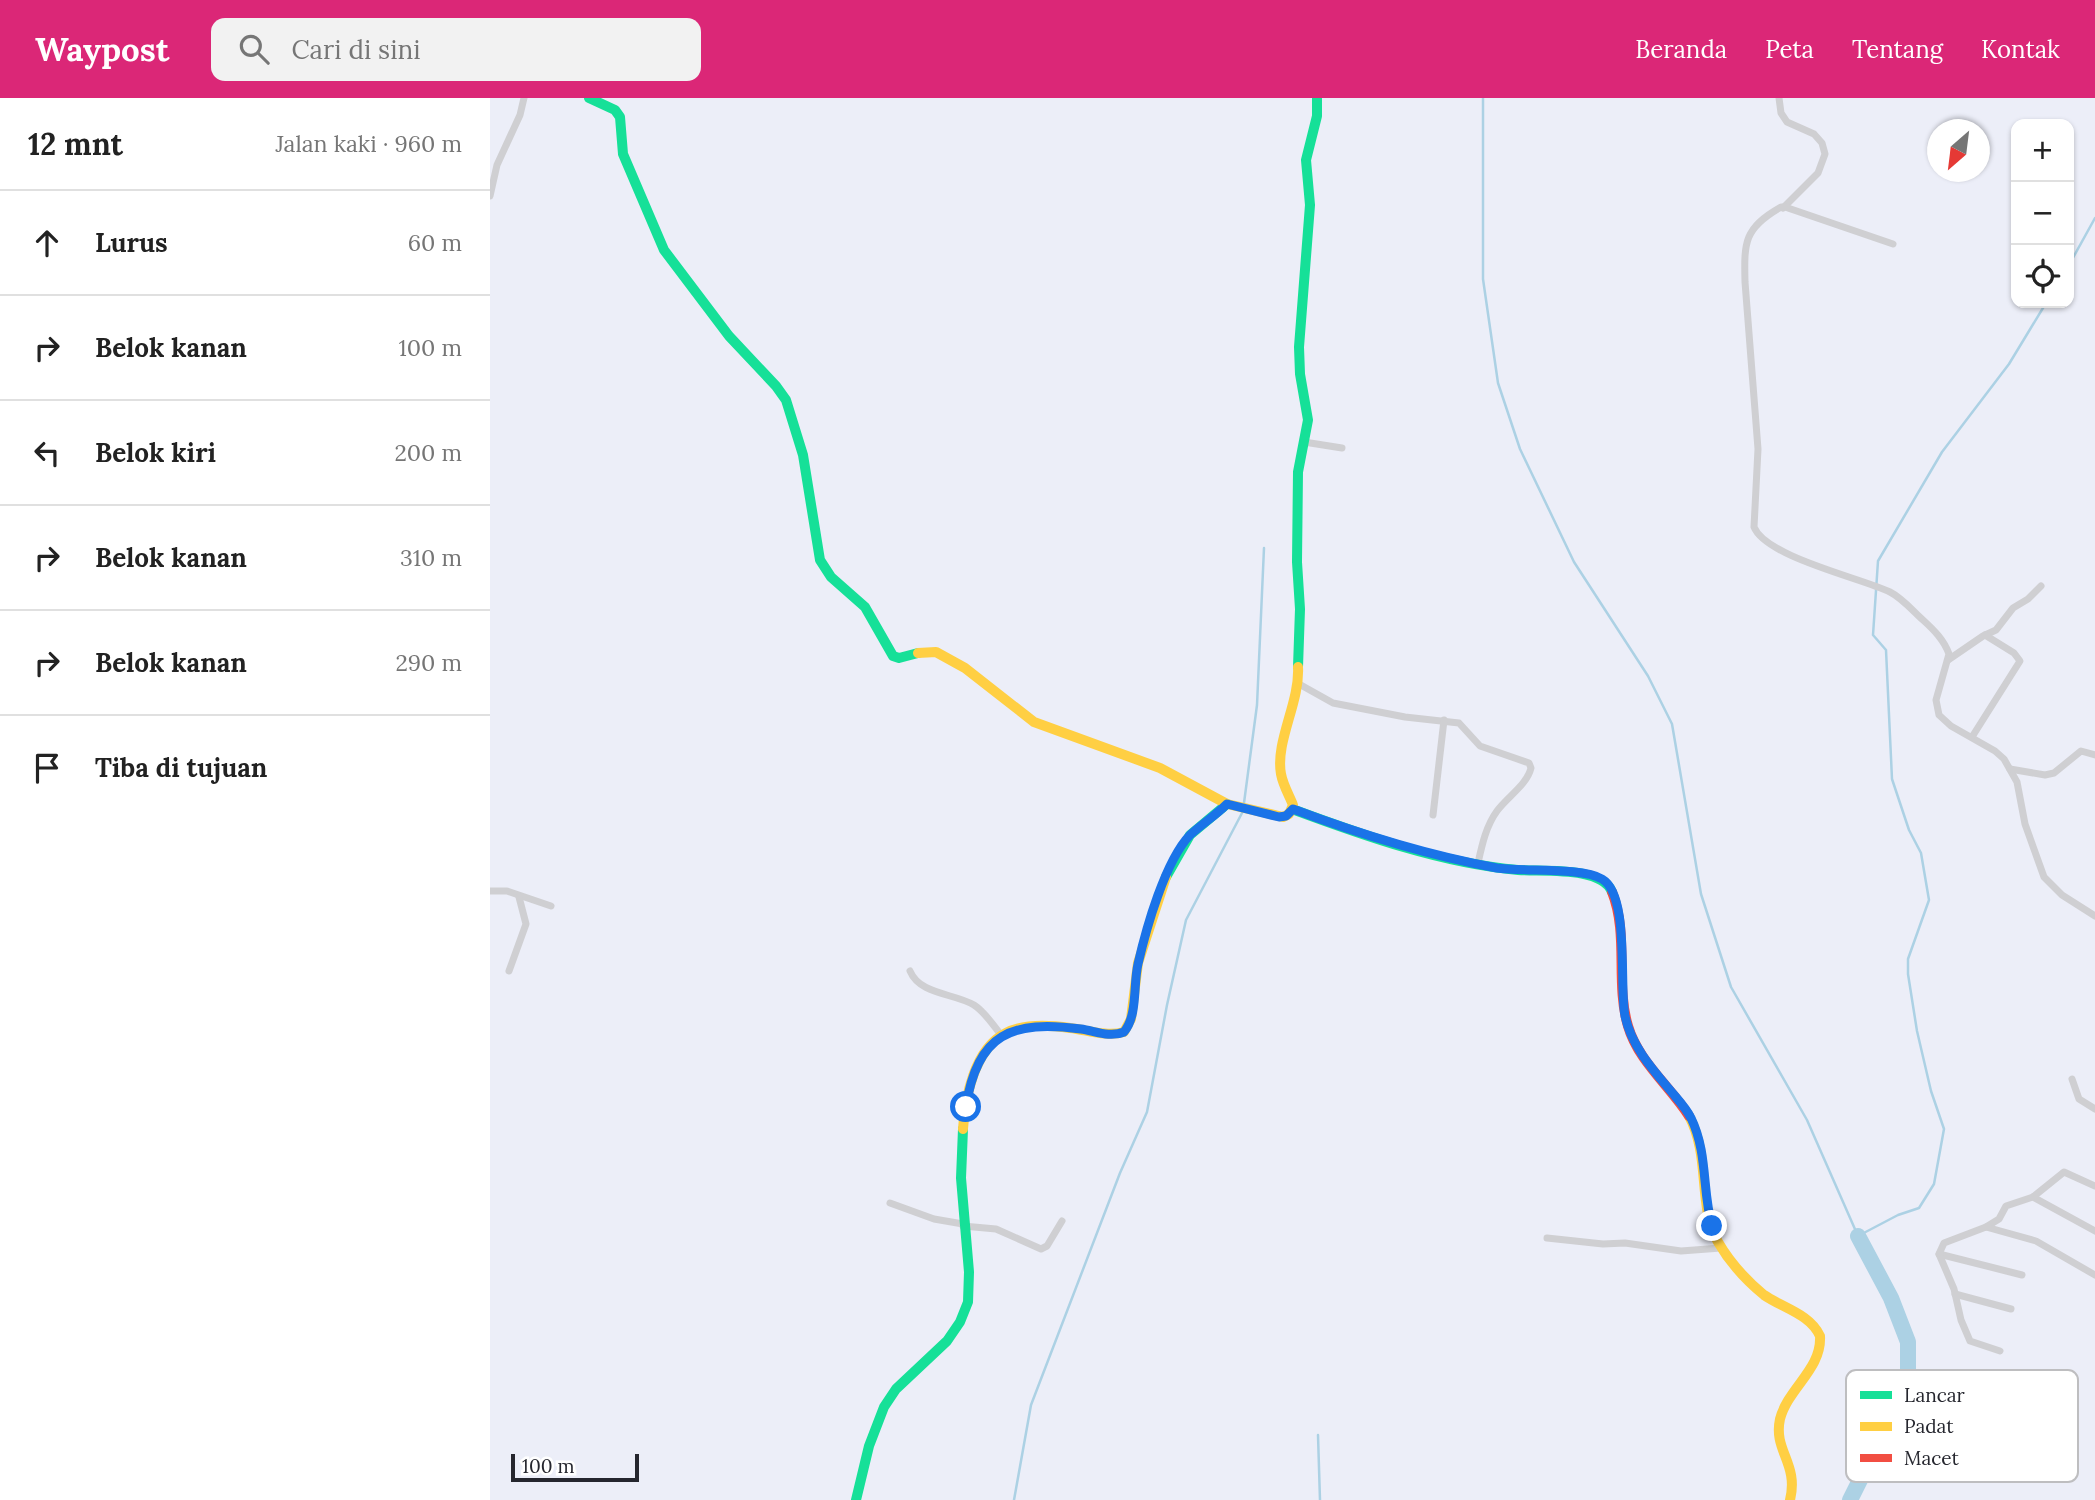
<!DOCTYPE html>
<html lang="id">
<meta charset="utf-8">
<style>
body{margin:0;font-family:Lora,serif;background:#f2f2f2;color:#222}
.controls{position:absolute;right:21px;top:21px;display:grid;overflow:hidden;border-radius:14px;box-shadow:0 2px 5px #0004}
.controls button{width:63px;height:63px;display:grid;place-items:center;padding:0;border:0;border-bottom:2px solid #e0e0e0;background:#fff;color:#222;font:35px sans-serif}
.compass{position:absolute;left:1437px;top:21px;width:63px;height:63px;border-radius:50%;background:#fff;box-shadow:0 2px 5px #0004;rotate:208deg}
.scale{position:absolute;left:21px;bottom:18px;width:128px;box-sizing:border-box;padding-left:7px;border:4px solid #25262e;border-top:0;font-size:19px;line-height:24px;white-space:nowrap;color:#25262e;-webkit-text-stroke:5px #fff;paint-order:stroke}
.stop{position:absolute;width:21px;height:21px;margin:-16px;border:5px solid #1a73e8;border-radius:50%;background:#fff}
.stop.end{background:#1a73e8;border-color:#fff;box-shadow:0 2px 7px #0008}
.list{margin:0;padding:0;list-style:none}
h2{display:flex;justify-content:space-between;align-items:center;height:91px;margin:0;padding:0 28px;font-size:30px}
h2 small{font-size:23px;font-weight:400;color:#767676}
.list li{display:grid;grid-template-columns:46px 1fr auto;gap:21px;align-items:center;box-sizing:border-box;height:105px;padding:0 28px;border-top:2px solid #e0e0e0}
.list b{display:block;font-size:26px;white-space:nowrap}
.list em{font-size:23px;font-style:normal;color:#767676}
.icon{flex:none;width:38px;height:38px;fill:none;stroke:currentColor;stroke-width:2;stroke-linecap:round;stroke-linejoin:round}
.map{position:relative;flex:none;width:1605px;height:1402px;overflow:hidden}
header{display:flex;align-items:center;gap:42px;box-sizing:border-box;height:98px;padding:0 35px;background:#db2777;color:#fff}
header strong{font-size:33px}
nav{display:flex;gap:38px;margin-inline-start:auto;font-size:24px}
.search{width:490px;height:63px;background:#f2f2f2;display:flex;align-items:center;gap:18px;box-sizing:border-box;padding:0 24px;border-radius:14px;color:#767676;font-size:26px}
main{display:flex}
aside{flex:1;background:#fff}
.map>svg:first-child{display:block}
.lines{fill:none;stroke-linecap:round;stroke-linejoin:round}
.stream{stroke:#acd1e4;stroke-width:2.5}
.river{stroke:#acd1e4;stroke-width:16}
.street{stroke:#cfcfd2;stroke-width:7}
.fast{stroke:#16e098;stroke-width:10}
.slow{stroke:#ffcf43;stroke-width:10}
.jam{stroke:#f24e42;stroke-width:10}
.route{stroke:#1a73e8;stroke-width:9}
.key{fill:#fff;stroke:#bebec0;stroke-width:2}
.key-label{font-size:19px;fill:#25262e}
</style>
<header>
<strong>Waypost</strong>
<div class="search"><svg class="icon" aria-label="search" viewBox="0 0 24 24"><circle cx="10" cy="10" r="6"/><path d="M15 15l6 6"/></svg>Cari di sini</div>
<nav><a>Beranda</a><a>Peta</a><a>Tentang</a><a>Kontak</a></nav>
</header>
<main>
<aside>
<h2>12 mnt<small>Jalan kaki · 960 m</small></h2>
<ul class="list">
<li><svg class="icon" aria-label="ahead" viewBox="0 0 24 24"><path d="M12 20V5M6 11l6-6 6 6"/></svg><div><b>Lurus</b></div><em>60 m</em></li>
<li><svg class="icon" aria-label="right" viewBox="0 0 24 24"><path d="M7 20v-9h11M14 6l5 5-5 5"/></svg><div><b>Belok kanan</b></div><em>100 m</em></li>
<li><svg class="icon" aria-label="left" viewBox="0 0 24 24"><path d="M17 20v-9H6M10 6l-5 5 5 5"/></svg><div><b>Belok kiri</b></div><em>200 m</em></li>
<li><svg class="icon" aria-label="right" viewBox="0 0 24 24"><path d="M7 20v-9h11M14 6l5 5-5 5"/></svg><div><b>Belok kanan</b></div><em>310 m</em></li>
<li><svg class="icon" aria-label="right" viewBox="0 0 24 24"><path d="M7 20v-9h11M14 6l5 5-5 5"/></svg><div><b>Belok kanan</b></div><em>290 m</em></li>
<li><svg class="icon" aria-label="arrive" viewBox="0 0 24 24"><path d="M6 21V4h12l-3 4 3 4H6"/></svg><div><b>Tiba di tujuan</b></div></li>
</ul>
</aside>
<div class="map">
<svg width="1605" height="1402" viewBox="0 0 1605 1402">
<rect width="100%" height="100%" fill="#eceef8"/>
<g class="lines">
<g class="stream">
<polyline points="993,0 993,181 1008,285 1030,351 1084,464 1158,578 1182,626 1211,796 1241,889 1317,1022 1368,1138 1408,1117 1429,1110 1444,1086 1454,1031 1441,993 1427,933 1418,876 1418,861 1439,802 1431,755 1419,732 1402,681 1396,552 1383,537 1388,463 1452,354 1519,266 1556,205"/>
<polyline points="1579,167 1605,120"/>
<polyline points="754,705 767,607 774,450"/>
<polyline points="828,1337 830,1402"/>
<polyline points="524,1402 541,1307 630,1075 657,1014 677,907 696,822 752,715"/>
</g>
<polyline class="river" points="1360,1402 1377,1368 1406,1327 1418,1296 1418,1244 1401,1200 1368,1138"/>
<g class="street">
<polyline points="1289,0 1291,15 1297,24 1324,36 1332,45 1335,56 1328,75 1293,110"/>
<polyline points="0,98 7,67 30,17 34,0"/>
<path d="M1403,146L1295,109H1291C1254,130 1254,144 1255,184L1268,351L1264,429C1276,459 1371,480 1400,494C1412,500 1423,513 1433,522C1444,532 1454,542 1459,556L1446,602L1449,617L1461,628L1505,653L1514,661L1527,684L1535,726L1554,779L1572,797L1605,818"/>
<polyline points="814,344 852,350"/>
<polyline points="1458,562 1493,538 1506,532 1523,510 1538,501 1551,488"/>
<path d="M809,586L843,605L915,619L969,625L990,648L1039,665L1041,670C1037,687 1017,699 1007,713C996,728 992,747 988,765"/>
<polyline points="1482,639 1530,563 1524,555 1495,537"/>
<polyline points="1520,671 1555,677 1564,675 1591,653 1605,657"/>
<polyline points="943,717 954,622"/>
<polyline points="0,793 17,793 61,808"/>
<polyline points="19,873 36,826 29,799"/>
<path d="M420,873C430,897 464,895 484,907C495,914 503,927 511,937"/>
<polyline points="1582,981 1589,1001 1605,1011"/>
<polyline points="1543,1099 1605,1133"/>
<polyline points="400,1105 444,1121 473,1126"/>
<polyline points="473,1128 506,1131 551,1151 557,1148 572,1123"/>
<polyline points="1496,1129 1509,1121 1516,1108 1543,1099 1574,1074 1605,1088"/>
<polyline points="1057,1140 1113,1146 1135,1145 1191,1153 1231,1150"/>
<polyline points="1449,1156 1532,1177"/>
<polyline points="1465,1196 1521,1211"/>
<polyline points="1510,1253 1480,1243 1471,1222 1464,1191 1449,1156 1454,1145 1496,1129 1546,1143 1605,1177"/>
</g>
<g class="fast">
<polyline points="99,0 125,12 130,19 133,56 174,152 239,238 286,288 296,302 313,357 330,462 341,479 375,509 403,558 409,560 428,555"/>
<polyline points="808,569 810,511 807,464 808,374 818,322 810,276 809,249 820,107 816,62 827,18 827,0"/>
<path d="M802,711C875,738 951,765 1028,772C1052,774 1112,768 1122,794"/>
<polyline points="676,779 700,737 737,706"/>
<polyline points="366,1402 379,1348 394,1309 406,1291 457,1243 470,1224 478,1204 479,1174 471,1080 473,1031"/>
</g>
<g class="slow">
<path d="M428,555L446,554L475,570L544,624L670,670L737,706L793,719L799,716L803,707C799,697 793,687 791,676C785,644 810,604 808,569"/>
<path d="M1199,1018C1221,1059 1207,1107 1228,1144C1239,1163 1257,1183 1274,1197C1293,1210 1320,1216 1330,1238C1332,1271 1298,1290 1290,1321C1283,1353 1309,1365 1300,1402"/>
<path d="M473,1031C475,1000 484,951 516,935C535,925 560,927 580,930C598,932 616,939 634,934L641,921L648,865L676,779"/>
</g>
<path class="jam" d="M1122,794C1139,837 1125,884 1138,928C1148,963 1180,988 1199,1018"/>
</g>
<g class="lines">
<path class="route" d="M476,1009C487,935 522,922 591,931C605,933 620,940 634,934C648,917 643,887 648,866C656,831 675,763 700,737C712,726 726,717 737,706L789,719L796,718L803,711C869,736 937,757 1007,770C1032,774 1092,769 1112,781C1140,797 1129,887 1135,918C1142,950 1165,974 1185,998C1191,1005 1197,1012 1201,1020C1218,1055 1212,1092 1222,1128"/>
</g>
<rect x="1356" y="1272" width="232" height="112" rx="10" class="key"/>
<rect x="1370" y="1293" width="32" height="8" fill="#16e098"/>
<rect x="1370" y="1324" width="32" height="9" fill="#ffcf43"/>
<rect x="1370" y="1356" width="32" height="8" fill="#f24e42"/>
<g class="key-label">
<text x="1414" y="1304">Lancar</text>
<text x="1414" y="1335">Padat</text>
<text x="1414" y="1367">Macet</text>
</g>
</svg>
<div class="controls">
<button>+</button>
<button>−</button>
<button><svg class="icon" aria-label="locate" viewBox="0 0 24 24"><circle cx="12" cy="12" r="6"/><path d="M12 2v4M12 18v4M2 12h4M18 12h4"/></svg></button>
</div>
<svg class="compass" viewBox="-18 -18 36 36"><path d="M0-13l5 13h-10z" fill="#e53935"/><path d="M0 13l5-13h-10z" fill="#767676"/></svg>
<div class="scale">100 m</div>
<div class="stop" style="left:476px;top:1009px"></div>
<div class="stop end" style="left:1222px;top:1128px"></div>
</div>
</main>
